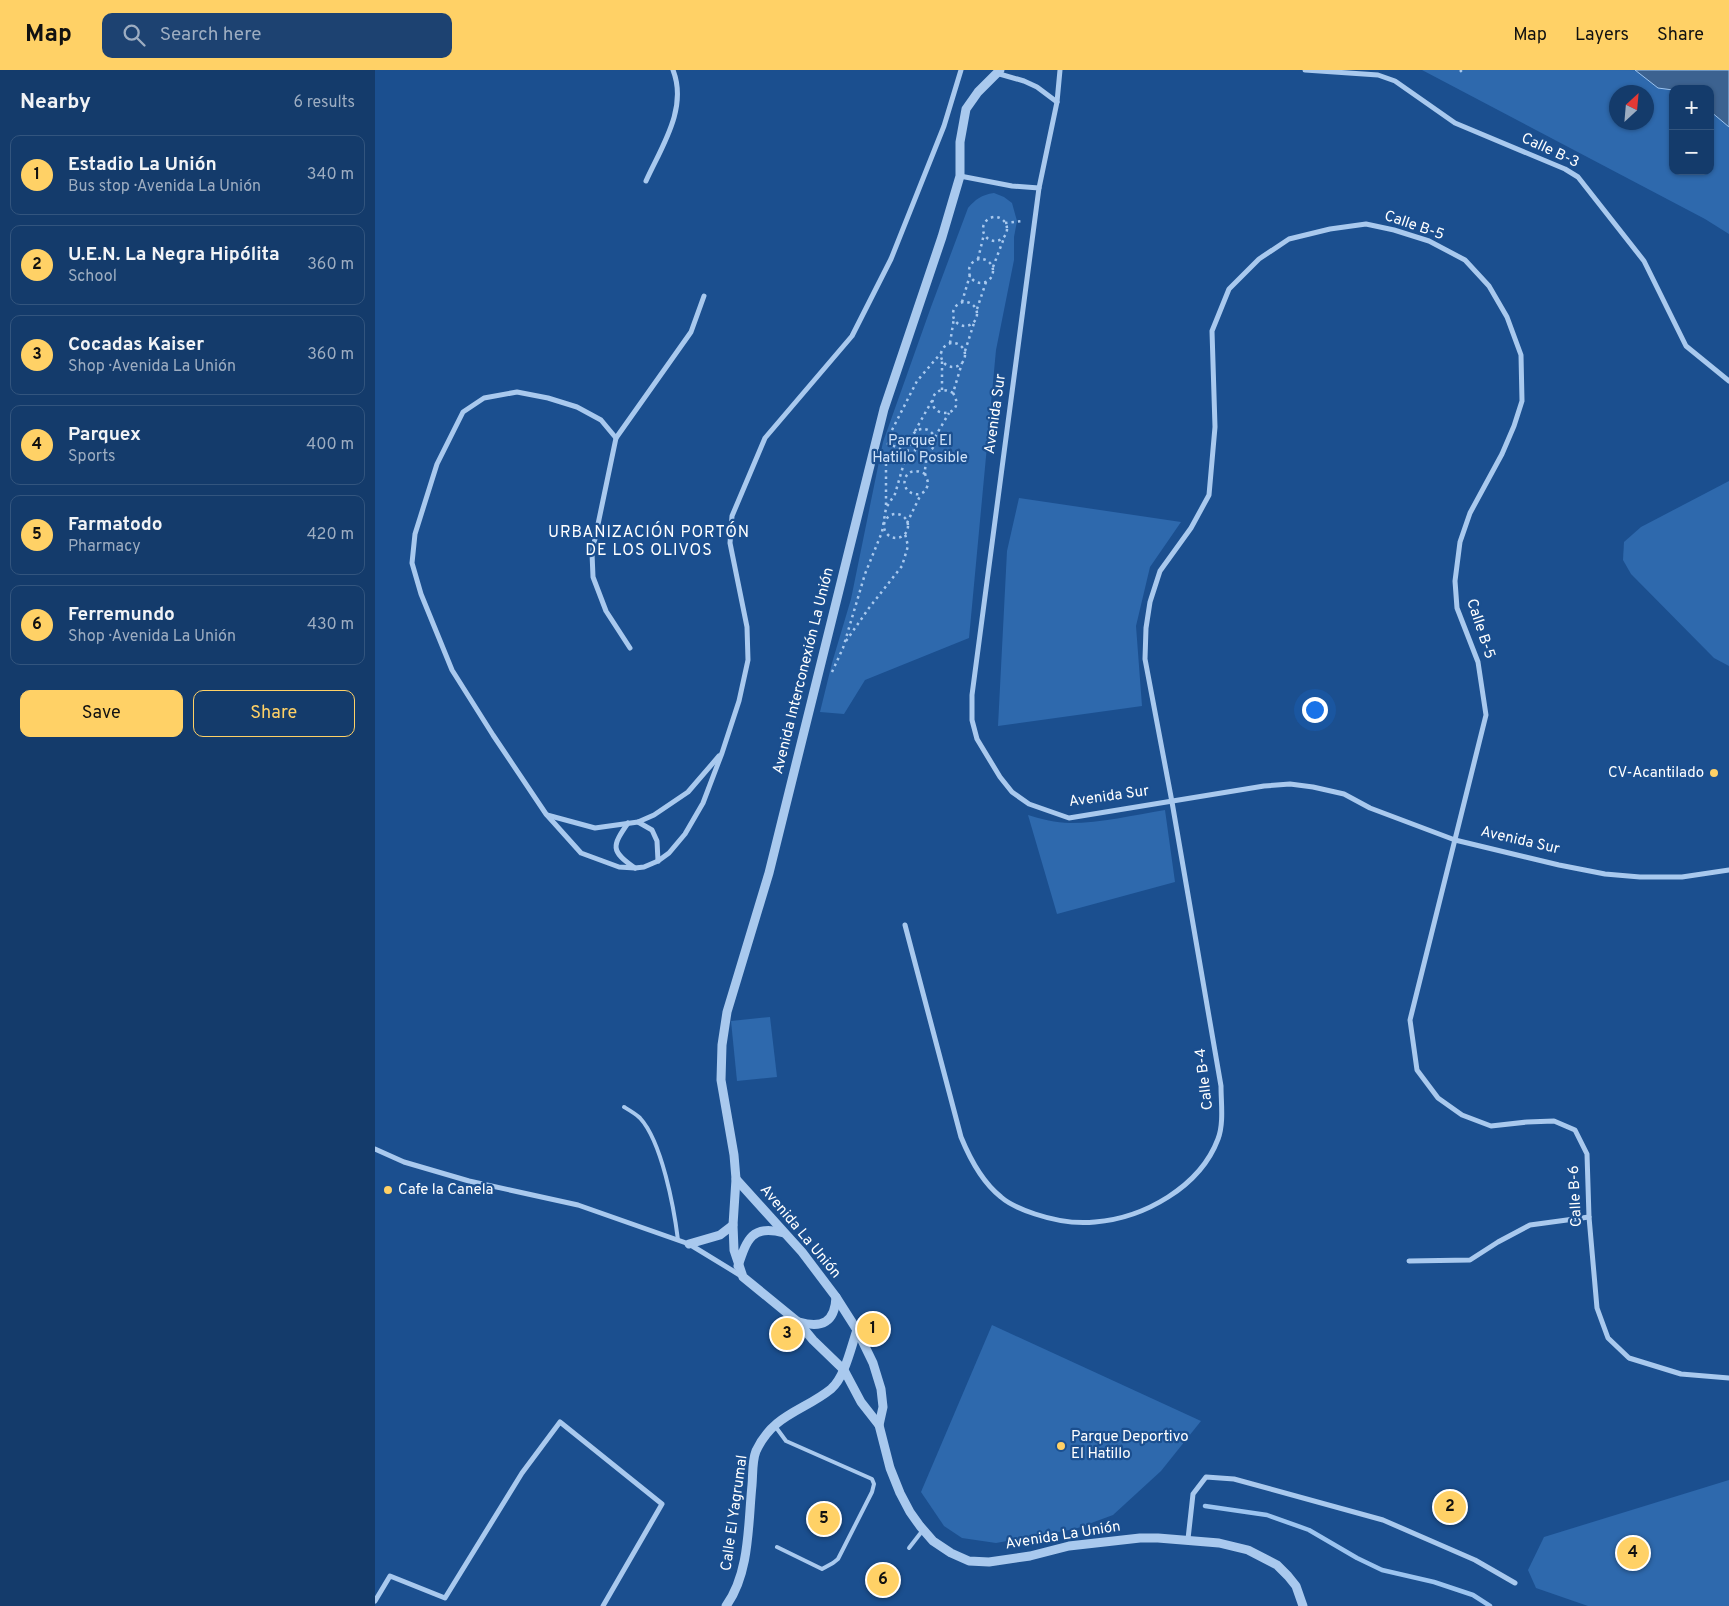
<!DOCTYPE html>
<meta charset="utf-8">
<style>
body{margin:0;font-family:Overpass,sans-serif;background:#1d4271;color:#f1f3f6}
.controls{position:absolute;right:15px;top:15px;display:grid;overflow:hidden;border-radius:10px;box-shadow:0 1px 4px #0004}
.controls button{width:45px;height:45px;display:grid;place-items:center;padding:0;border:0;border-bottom:1px solid #33557e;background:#143b6b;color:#f1f3f6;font:25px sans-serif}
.compass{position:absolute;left:1234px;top:15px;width:45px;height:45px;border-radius:50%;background:#143b6b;box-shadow:0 1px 4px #0004;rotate:26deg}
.you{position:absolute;left:939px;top:639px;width:18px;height:18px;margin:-12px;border:4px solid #fff;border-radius:50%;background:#1a73e8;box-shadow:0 0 0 8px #1a73e833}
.badge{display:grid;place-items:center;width:32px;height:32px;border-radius:50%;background:#ffd166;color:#111;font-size:16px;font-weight:700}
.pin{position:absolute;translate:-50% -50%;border:2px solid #fff;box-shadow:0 1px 5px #0006}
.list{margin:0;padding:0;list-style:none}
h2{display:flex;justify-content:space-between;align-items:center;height:65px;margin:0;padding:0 20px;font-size:21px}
h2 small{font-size:16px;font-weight:400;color:#9dadc1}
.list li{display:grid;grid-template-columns:32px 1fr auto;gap:15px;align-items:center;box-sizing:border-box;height:80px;margin:0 10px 10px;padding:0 10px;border:1px solid #33557e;border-radius:10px}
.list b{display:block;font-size:19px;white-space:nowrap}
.list p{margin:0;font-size:16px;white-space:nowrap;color:#9dadc1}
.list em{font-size:16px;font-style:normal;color:#9dadc1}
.actions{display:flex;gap:10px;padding:15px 20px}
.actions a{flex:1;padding:11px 0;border:1px solid #ffd166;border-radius:10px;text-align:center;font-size:18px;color:#ffd166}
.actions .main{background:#ffd166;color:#111}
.icon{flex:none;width:28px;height:28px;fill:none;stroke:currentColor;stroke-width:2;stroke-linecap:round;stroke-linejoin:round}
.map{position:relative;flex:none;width:1354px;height:1536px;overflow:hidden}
header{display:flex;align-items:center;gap:30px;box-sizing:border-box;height:70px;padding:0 25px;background:#ffd166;color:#111}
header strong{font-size:24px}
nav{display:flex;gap:28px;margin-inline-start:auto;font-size:18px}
.search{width:350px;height:45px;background:#1d4271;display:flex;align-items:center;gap:12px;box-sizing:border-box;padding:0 18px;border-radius:10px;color:#9dadc1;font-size:19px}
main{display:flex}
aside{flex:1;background:#143b6b}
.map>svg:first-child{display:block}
.green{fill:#2e69ad;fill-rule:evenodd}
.water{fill:#3c6290;stroke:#9cc4f0}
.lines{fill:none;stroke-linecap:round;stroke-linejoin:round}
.stream{stroke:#9cc4f0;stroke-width:4.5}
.path{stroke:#a9c9ee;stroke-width:2.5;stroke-dasharray:2.5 4;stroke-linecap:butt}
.service{stroke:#a9c9ee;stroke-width:4}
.minor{stroke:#a9c9ee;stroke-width:5}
.tertiary{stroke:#a9c9ee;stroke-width:9}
.poi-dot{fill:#ffd166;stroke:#1b4f8f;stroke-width:2}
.labels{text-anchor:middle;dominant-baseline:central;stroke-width:4.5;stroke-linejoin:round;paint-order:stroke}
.street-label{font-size:15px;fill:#fff;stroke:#1b4f8f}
.park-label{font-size:15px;fill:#cfe3fa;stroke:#1b4f8f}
.poi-label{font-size:15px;fill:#fff;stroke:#1b4f8f;text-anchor:start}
.neighbourhood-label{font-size:16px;letter-spacing:1px;fill:#fff;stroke:#1b4f8f}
</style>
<header>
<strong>Map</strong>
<div class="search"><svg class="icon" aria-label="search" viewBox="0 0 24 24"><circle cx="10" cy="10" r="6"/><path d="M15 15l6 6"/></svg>Search here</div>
<nav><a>Map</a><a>Layers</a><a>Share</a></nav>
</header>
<main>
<aside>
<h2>Nearby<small>6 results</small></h2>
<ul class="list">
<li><span class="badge">1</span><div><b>Estadio La Unión</b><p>Bus stop · Avenida La Unión</p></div><em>340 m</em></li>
<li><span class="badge">2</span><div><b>U.E.N. La Negra Hipólita</b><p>School</p></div><em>360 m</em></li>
<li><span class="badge">3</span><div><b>Cocadas Kaiser</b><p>Shop · Avenida La Unión</p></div><em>360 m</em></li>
<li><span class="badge">4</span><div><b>Parquex</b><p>Sports</p></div><em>400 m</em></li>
<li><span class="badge">5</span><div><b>Farmatodo</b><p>Pharmacy</p></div><em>420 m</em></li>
<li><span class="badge">6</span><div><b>Ferremundo</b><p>Shop · Avenida La Unión</p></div><em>430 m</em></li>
</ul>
<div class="actions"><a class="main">Save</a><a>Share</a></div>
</aside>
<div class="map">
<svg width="1354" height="1536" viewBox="0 0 1354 1536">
<rect width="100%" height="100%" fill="#1b4f8f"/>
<g class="green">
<path d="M1047,0H1354V164L1330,149ZM1298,19H1335V101H1298ZM1242,22H1272V52H1242Z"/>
<path d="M619,123L629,127L637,133L642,151L639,167V190L621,280L594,568L490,610L469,644L445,642L457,593L476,529L508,372L556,237L593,138C601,129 606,125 619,123Z"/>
<polygon points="1354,411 1354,596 1339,588 1256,504 1248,490 1249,472 1266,457"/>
<polygon points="644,428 806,452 775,497 761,556 767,636 623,656 632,481"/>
<path d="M790,740L800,812L682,844L653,745C666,749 681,753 695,753C726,753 759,745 790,740Z"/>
<polygon points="395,947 402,1007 362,1011 356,951"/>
<polygon points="617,1255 826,1351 786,1401 738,1445 700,1459 621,1473 587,1468 569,1456 546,1422"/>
<polygon points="1354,1410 1354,1536 1213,1536 1161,1518 1153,1500 1169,1467"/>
</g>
<polygon class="water" points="1260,0 1354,0 1354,57 1335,41 1335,19 1298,19 1298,20 1283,18"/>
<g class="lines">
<polyline class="stream" points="830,1436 892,1445 934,1460 982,1488 1007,1500 1059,1512 1098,1525 1115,1536"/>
<g class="path">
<polyline points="1085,0 1087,2"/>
<circle cx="620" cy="159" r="12"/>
<polyline points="630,153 648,151"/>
<polyline points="603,189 609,164"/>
<circle cx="606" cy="201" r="12"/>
<polyline points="618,197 629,168"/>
<polyline points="587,232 595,205"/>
<circle cx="590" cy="244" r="12"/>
<polyline points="602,239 611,212"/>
<polyline points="575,273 579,248"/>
<circle cx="578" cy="285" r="12"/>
<polyline points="590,281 599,253"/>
<polyline points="567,320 567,291"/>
<path d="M578,323C571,319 561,318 558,328C553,350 593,347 578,323L587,293"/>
<circle cx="548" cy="371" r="12"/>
<polyline points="517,360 542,311 566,283"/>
<polyline points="540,361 558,329"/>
<polyline points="560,367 574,343"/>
<polyline points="512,373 532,382"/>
<polyline points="511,387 511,436"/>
<path d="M550,404C543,400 533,399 530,409C526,423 547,431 552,417C555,411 550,408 550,402C550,395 552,388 553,382"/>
<circle cx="521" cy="456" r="12"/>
<polyline points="532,453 546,424"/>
<polyline points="471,571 494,538 527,496 533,476 530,464"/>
<polyline points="457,602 468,578 490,504 507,462 511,438 520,424 536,369"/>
</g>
<g class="service">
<path d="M249,1037C254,1040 261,1044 265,1048C287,1072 299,1138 303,1170"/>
<polyline points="400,1356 411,1371 497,1409 499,1414 497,1422 463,1489 458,1493 447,1499 402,1477"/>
<polyline points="534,1478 548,1460"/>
</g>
<g class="minor">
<polyline points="685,0 682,32 664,118 597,625 597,650 602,669 625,707 637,722 654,734 694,748 889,716 915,714 938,717 969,724 995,738 1080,770 1184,795 1230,804 1265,807 1307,807 1354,800"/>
<polyline points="930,0 1003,5 1020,11 1080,53 1190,99 1203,107 1269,191 1311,276 1354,311"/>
<polyline points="621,3 649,11 662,17 682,32"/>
<polyline points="585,106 637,116 664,118"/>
<path d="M271,111C287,76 313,38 298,0"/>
<polyline points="241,368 316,262 329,226"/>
<polyline points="255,578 231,541 218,507 217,483 241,368 226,350 202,337 173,328 142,322 109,328 88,342 62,394 40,464 37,493 46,524 77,600 118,665 171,744 206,783 244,797 260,798 269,797 283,791 294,783 310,764 328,733 347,683 364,631 373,590 372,557 355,473 357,446 390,368 477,266 516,189 569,56 586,0"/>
<polyline points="172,745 220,758 263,752 279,745 313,722 344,686"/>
<polyline points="263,752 277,760 282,771 283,791"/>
<path d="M253,753C237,776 235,781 260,798"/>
<path d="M530,855L586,1067C595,1089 607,1112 626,1127C635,1135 648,1140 660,1144C678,1150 701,1154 720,1152C769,1148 825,1117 843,1069C849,1053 846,1033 846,1016L797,732L770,589L771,558L775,532L785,501L816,458L834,425L840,357L837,261L854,219L884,189L914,169L955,159L991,154L1019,160L1054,171L1090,190L1114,216L1132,247L1146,285L1147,331L1139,356L1127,384L1095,443L1085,472L1080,511L1082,538L1103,592L1111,645L1035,950L1042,1000L1063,1028L1087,1045L1116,1056L1152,1052L1179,1051L1200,1060L1212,1084L1214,1147L1222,1238L1233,1268L1254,1288L1306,1304L1354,1308"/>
<polyline points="0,1079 29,1092 94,1111 203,1135 314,1174 368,1207"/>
<polyline points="1034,1191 1095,1190 1123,1172 1155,1155 1214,1147"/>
<polyline points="813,1469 818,1424 831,1407 859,1409 1008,1450 1100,1490 1140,1513"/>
<polyline points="0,1531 15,1506 70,1528 147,1403 185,1352 287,1434 228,1536"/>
</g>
<g class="tertiary">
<polyline points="625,0 603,22 591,39 585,72 585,106 567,167 509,339 394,803 352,942 347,975 346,1010 359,1085 361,1109 358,1155 359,1180 368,1207 423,1252 438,1270 469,1300 486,1332 504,1355 515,1398 525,1423 535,1442 545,1456 558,1471 576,1483 594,1491 614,1492 655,1486 694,1476 765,1468 783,1468 844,1473 873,1480 902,1495 913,1506 921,1516 928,1536"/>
<polyline points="361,1109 427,1182 461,1227 482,1260 498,1293 506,1319 508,1337 504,1355"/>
<polyline points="314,1174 345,1165 358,1155"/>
<path d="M363,1196C372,1169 377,1154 409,1163"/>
<path d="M424,1252C447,1259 460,1252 461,1227"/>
<path d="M351,1536C375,1503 373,1454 377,1415C378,1404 377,1391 381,1381C398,1344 429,1341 456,1319C470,1307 476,1277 482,1260"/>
</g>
</g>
<g class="poi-dot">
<circle cx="1339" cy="703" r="5"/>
<circle cx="13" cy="1120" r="5"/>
<circle cx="686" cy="1376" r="5"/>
</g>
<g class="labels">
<g class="street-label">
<text transform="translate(1175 81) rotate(25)">Calle B-3</text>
<text transform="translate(1039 156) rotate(19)">Calle B-5</text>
<text transform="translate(621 344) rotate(-82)">Avenida Sur</text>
<text transform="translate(1105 559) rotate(72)">Calle B-5</text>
<text transform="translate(429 601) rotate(-76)">Avenida Interconexión La Unión</text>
<text transform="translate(734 727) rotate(-8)">Avenida Sur</text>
<text transform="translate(1145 771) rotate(13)">Avenida Sur</text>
<text transform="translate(830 1009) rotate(-97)">Calle B-4</text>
<text transform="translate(1201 1126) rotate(-93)">Calle B-6</text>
<text transform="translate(425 1162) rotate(50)">Avenida La Unión</text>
<text transform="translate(360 1443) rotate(-82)">Calle El Yagrumal</text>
<text transform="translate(688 1466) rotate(-9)">Avenida La Unión</text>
</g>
<g class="park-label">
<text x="545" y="371">Parque El<tspan x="545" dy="17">Hatillo Posible</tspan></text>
</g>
<g class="poi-label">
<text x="1329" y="703" text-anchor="end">CV-Acantilado</text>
<text x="23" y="1120">Cafe la Canela</text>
<text x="696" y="1367">Parque Deportivo<tspan x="696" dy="17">El Hatillo</tspan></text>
</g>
<g class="neighbourhood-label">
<text x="274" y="463">URBANIZACIÓN PORTÓN<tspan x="274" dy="18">DE LOS OLIVOS</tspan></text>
</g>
</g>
</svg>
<div class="controls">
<button>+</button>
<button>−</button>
</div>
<svg class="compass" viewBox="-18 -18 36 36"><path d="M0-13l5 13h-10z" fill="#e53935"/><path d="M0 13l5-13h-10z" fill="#9dadc1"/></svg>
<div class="you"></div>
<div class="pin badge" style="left:498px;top:1259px">1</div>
<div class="pin badge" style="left:1075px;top:1437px">2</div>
<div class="pin badge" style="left:412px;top:1264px">3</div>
<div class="pin badge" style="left:1258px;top:1483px">4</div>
<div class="pin badge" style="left:449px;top:1449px">5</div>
<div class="pin badge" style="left:508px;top:1510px">6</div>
</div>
</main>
